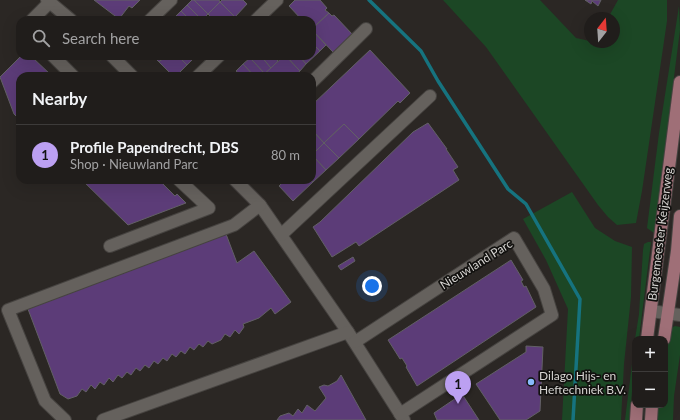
<!DOCTYPE html>
<meta charset="utf-8">
<style>
body{margin:0;font-family:Lato,sans-serif;background:#282624;color:#f1f3f6}
.controls{position:absolute;right:12px;bottom:12px;display:grid;overflow:hidden;border-radius:8px;box-shadow:0 4px 16px #0002}
.controls button{width:36px;height:36px;display:grid;place-items:center;padding:0;border:0;border-bottom:1px solid #3d3b3a;background:#201d1b;color:#f1f3f6;font:20px sans-serif}
.compass{position:absolute;left:584px;top:12px;width:36px;height:36px;border-radius:50%;background:#201d1b;box-shadow:0 4px 16px #0002;rotate:17deg}
.you{position:absolute;left:372px;top:286px;width:14px;height:14px;margin:-10px;border:3px solid #fff;border-radius:50%;background:#1a73e8;box-shadow:0 0 0 6px #1a73e833}
.badge{display:grid;place-items:center;width:26px;height:26px;border-radius:50%;background:#bca0f2;color:#111;font-size:13px;font-weight:700}
.pin{position:absolute;translate:-50% -33px;filter:drop-shadow(0 1px 2px #0008)}
.pin::after{content:'';position:absolute;top:21px;width:14px;height:12px;background:inherit;clip-path:polygon(0 0,100% 0,50% 100%)}
.list{margin:0;padding:0;list-style:none}
h2{display:flex;justify-content:space-between;align-items:center;height:52px;margin:0;padding:0 16px;font-size:17px}
h2 small{font-size:13px;font-weight:400;color:#a2a2a3}
.list li{display:grid;grid-template-columns:26px 1fr auto;gap:12px;align-items:center;box-sizing:border-box;height:60px;padding:0 16px;border-top:1px solid #3d3b3a}
.list b{display:block;font-size:15px;white-space:nowrap}
.list p{margin:0;font-size:13px;white-space:nowrap;color:#a2a2a3}
.list em{font-size:13px;font-style:normal;color:#a2a2a3}
.icon{flex:none;width:22px;height:22px;fill:none;stroke:currentColor;stroke-width:2;stroke-linecap:round;stroke-linejoin:round}
.map{position:relative;flex:none;width:680px;height:420px;overflow:hidden}
.search{position:absolute;background:#201d1b;box-shadow:0 4px 16px #0002;left:16px;top:16px;width:300px;height:44px;display:flex;align-items:center;gap:10px;box-sizing:border-box;padding:0 14px;border-radius:12px;color:#a2a2a3;font-size:15px}
.panel{position:absolute;background:#201d1b;box-shadow:0 4px 16px #0002;left:16px;top:72px;width:300px;height:112px;border-radius:12px}
.map>svg:first-child{display:block}
.green{fill:#1c4725}
.lines{fill:none;stroke-linecap:round;stroke-linejoin:round}
.stream{stroke:#16737f;stroke-width:3.5}
.building{fill:#5c3c78;stroke:#626065}
.minor-casing{stroke:#464340;stroke-width:14}
.major-casing{stroke:#464340;stroke-width:14}
.minor{stroke:#65615d;stroke-width:12}
.major{stroke:#9f6f77;stroke-width:12}
.poi-dot{fill:#88bafc;stroke:#12110f;stroke-width:1.5}
.labels{text-anchor:middle;dominant-baseline:central;stroke-width:3.5;stroke-linejoin:round;paint-order:stroke}
.street-label{font-size:12px;fill:#d6d4d1;stroke:#12110f}
.poi-label{font-size:12px;fill:#d6d4d1;stroke:#12110f;text-anchor:start}
</style>
<div class="map">
<svg width="680" height="420" viewBox="0 0 680 420">
<rect width="100%" height="100%" fill="#2b2724"/>
<g class="green">
<polygon points="443,0 540,0 576,38 590,41 590,42 614,42 614,18 608,18 618,0 667,0 667,21 642,191 636,223 617,225 608,217 598,205 486,47"/>
<polygon points="679,6 680,30 654,233 647,228 659,133"/>
<polygon points="572,192 595,228 615,241 632,247 631,297 624,364 621,420 562,420 568,309 546,260 523,219"/>
<polygon points="648,242 651,242 639,339 635,339 639,314 643,250 644,244"/>
<path d="M675,326L680,327V355L674,396L673,420H654L656,405H665C665,389 661,341 670,330C671,328 673,327 675,326Z"/>
<polygon points="635,340 635,365 629,420 625,420"/>
</g>
<g class="lines">
<polyline class="stream" points="369,0 421,51 438,81 508,189 526,204 580,299 573,420"/>
</g>
<g class="building">
<polygon points="94,0 140,0 132,8 129,6 119,19"/>
<polygon points="192,0 194,0 208,14 202,20 187,5"/>
<polygon points="194,0 219,0 220,2 208,14"/>
<polygon points="222,0 243,0 247,4 235,17 220,2"/>
<polygon points="295,0 320,0 327,8 325,10 329,13 312,29 312,20 302,20 289,6"/>
<polygon points="585,0 601,0 598,6 592,1 591,4"/>
<polygon points="220,2 235,17 232,20 214,20 208,14"/>
<polygon points="187,5 202,20 190,20 181,11"/>
<polygon points="181,11 190,20 179,20 175,17"/>
<polygon points="329,13 332,16 334,15 353,35 334,53 312,30 312,29"/>
<polygon points="312,30 326,45 320,51 312,43"/>
<polygon points="312,43 320,51 306,64 299,56 312,56"/>
<polygon points="370,50 410,93 400,103 398,101 359,139 344,124 324,143 312,130 312,105"/>
<polygon points="21,56 34,56 32,57 51,75 54,74 52,76 20,76 20,120 14,114 0,77"/>
<polygon points="153,56 166,56 159,62"/>
<polygon points="166,56 178,56 187,65 176,76 173,76 159,62"/>
<polygon points="178,56 196,56 187,65"/>
<polygon points="252,56 261,56 271,68 265,74 250,58"/>
<polygon points="261,56 273,56 278,61 271,68"/>
<polygon points="284,56 286,56 300,71 294,76 262,76"/>
<polygon points="286,56 299,56 306,64 300,71"/>
<polygon points="250,58 265,74 262,76 254,76 243,64"/>
<polygon points="243,64 254,76 242,76 236,71"/>
<polygon points="428,123 447,149 446,149 458,167 453,170 459,180 359,246 356,242 332,257 313,227 320,222 413,132"/>
<polygon points="344,124 359,139 339,158 324,143"/>
<polygon points="312,130 324,143 312,155"/>
<polygon points="324,143 339,158 326,170 312,155"/>
<polygon points="312,155 326,170 313,182 310,180 312,180"/>
<polygon points="82,180 158,180 162,184 165,182 163,184 175,196 177,194 186,203 128,225"/>
<polygon points="285,180 310,180 313,182 293,201 279,186"/>
<polygon points="226,234 237,263 254,251 291,302 275,314 271,308 259,318 243,324 244,327 239,334 235,330 230,337 225,334 221,340 212,344 208,341 203,347 199,344 194,350 190,347 185,354 181,351 176,357 172,354 167,361 163,358 158,364 154,361 149,368 145,365 140,371 136,368 131,375 127,372 122,378 118,375 113,382 109,378 104,385 100,382 95,389 91,385 86,392 82,389 77,396 68,399 60,394 28,309"/>
<polygon points="353,257 355,261 341,270 338,266"/>
<polygon points="511,260 523,280 521,281 524,287 526,286 536,307 417,386 406,367 407,366 402,358 400,359 388,340"/>
<polygon points="526,346 543,347 540,411 526,420 500,420 476,384 526,352"/>
<polygon points="341,375 366,420 277,420 280,416 289,413 293,416 298,409 302,413 307,405 315,411 326,398 319,387 324,385 328,386 337,381"/>
<polygon points="462,394 479,420 437,420 434,413"/>
</g>
<g class="lines">
<defs>
<g id="minor">
<polyline points="47,0 71,20"/>
<polyline points="32,20 50,2"/>
<polyline points="150,20 171,0"/>
<polyline points="256,20 277,0"/>
<polyline points="53,56 73,76"/>
<polyline points="112,56 132,76"/>
<polyline points="198,76 219,56"/>
<polyline points="312,82 366,29"/>
<polyline points="235,180 260,205 348,332 404,420"/>
<polyline points="281,235 430,96"/>
<polyline points="110,246 209,208 179,180"/>
<polyline points="651,311 680,315"/>
<polyline points="355,342 514,238 544,289 552,315 400,414"/>
<polyline points="65,420 45,401 8,310 234,225 260,205"/>
<polyline points="103,420 348,332"/>
</g>
<g id="major">
<polyline points="647,339 680,82"/>
<polyline points="664,339 677,251 680,216"/>
<polyline points="636,420 637,405"/>
<polyline points="651,420 652,405"/>
</g>
</defs>
<use href="#minor" class="minor-casing"/>
<use href="#major" class="major-casing"/>
<use href="#minor" class="minor"/>
<use href="#major" class="major"/>
</g>
<circle class="poi-dot" cx="531" cy="382" r="4"/>
<g class="labels">
<g class="street-label">
<text transform="translate(660 234) rotate(-83)">Burgemeester Keijzerweg</text>
<text transform="translate(476 264) rotate(-32)">Nieuwland Parc</text>
</g>
<g class="poi-label">
<text x="539" y="375">Dilago Hijs- en<tspan x="539" dy="14">Heftechniek B.V.</tspan></text>
</g>
</g>
</svg>
<div class="controls">
<button>+</button>
<button>−</button>
</div>
<svg class="compass" viewBox="-18 -18 36 36"><path d="M0-13l5 13h-10z" fill="#e53935"/><path d="M0 13l5-13h-10z" fill="#a2a2a3"/></svg>
<div class="you"></div>
<div class="pin badge" style="left:458px;top:404px">1</div>
<div class="search"><svg class="icon" aria-label="search" viewBox="0 0 24 24"><circle cx="10" cy="10" r="6"/><path d="M15 15l6 6"/></svg>Search here</div>
<section class="panel">
<h2>Nearby<small></small></h2>
<ul class="list">
<li><span class="badge">1</span><div><b>Profile Papendrecht, DBS</b><p>Shop · Nieuwland Parc</p></div><em>80 m</em></li>
</ul>
</section>
</div>
